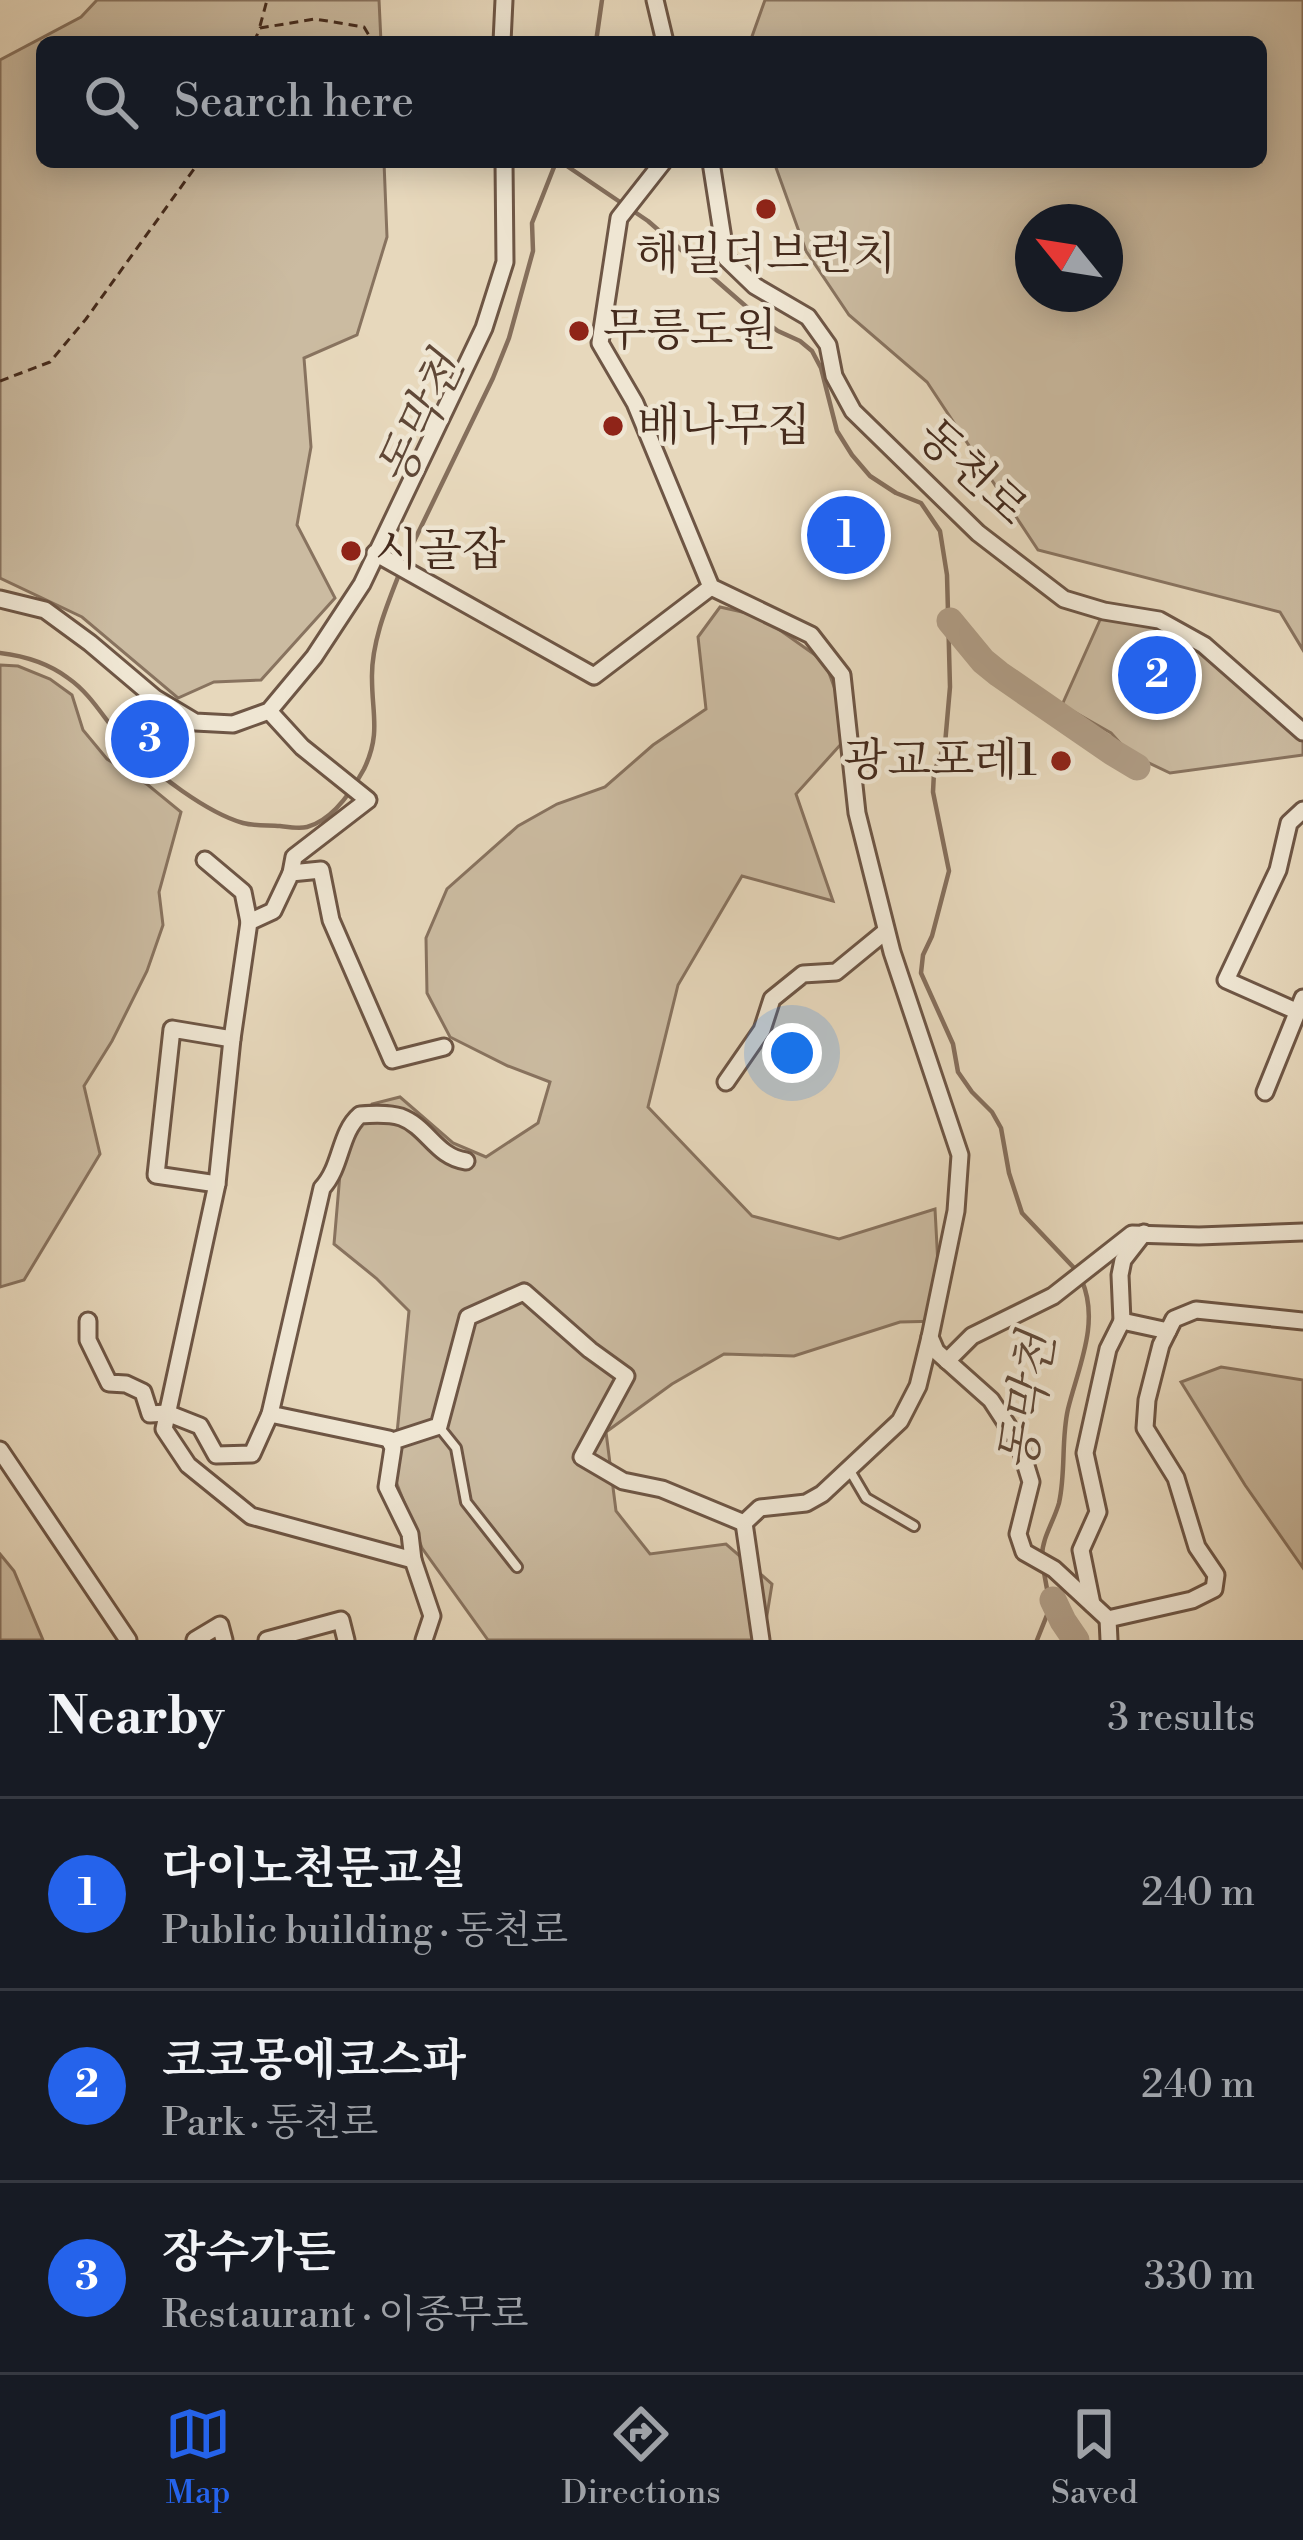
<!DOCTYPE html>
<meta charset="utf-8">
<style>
body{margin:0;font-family:"Libre Bodoni","Noto Serif KR",serif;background:#242831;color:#f1f3f6}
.compass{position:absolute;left:1015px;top:204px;width:108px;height:108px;border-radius:50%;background:#171b24;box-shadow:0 6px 30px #0003;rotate:300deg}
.you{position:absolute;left:792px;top:1053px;width:42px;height:42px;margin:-30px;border:9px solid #fff;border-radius:50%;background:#1a73e8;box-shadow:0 0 0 18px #1a73e833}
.badge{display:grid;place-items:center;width:78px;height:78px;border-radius:50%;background:#2563eb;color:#fff;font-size:39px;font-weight:700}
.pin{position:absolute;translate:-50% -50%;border:6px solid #fff;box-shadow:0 3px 12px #0006}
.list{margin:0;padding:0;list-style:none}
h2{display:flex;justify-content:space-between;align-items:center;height:156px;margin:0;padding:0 48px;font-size:51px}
h2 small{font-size:39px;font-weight:400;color:#9ea1a6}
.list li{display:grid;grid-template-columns:78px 1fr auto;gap:36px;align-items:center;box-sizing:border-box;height:192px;padding:0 48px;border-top:3px solid #363941}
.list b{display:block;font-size:45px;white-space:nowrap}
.list p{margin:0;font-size:39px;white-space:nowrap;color:#9ea1a6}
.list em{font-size:39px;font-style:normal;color:#9ea1a6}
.icon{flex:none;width:66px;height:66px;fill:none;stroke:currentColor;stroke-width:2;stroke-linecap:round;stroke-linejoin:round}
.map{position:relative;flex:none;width:1303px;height:1640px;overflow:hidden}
.search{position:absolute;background:#171b24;box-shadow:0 6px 30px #0003;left:36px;right:36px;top:36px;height:132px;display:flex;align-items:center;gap:30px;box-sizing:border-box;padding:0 42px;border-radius:18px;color:#9ea1a6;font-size:45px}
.sheet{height:732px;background:#171b24}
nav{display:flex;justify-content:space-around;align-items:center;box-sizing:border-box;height:168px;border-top:3px solid #363941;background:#171b24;font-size:33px;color:#9ea1a6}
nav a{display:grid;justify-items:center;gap:6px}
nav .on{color:#2563eb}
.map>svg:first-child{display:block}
.green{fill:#cbbba1;stroke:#88735f;stroke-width:3;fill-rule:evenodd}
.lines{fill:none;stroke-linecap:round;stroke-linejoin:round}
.stream{stroke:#856f5c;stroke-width:4.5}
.river{stroke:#b09d86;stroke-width:27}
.lane-casing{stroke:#6e5645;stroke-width:14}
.street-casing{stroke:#6e5645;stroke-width:21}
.path{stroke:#452b1d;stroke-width:3;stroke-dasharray:9 6;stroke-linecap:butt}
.lane{stroke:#efe6d3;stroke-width:8}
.street{stroke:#efe6d3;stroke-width:15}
.poi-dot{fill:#8f2418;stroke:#efe6d3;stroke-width:4.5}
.labels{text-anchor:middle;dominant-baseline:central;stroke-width:9;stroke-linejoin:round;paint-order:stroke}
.poi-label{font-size:45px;fill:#452b1d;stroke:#efe6d3;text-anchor:start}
.street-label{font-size:45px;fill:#452b1d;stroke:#efe6d3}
.water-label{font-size:48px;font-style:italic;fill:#604837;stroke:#efe6d3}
</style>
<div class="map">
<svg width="1303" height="1640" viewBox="0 0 1303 1640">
<rect width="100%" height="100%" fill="#e7d8bc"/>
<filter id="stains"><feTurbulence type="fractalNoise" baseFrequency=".00167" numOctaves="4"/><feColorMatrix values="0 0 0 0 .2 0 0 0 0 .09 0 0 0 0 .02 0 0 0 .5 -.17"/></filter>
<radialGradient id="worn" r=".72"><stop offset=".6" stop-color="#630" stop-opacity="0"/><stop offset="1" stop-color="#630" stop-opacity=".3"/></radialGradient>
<g class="green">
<polygon points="97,0 379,0 381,42 42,42 42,162 384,162 387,237 357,335 304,358 311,447 297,525 335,598 261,680 214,682 178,698 82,617 0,578 0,60 81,17"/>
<path d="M765,0H1303V650L1280,612L1038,550L927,382L849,315L806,251L774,162H1261V42H750ZM1033,222H1105V294H1033Z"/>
<polygon points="720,607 760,616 825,662 851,733 796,794 833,901 742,876 678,985 648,1107 752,1216 839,1239 935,1209 941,1321 900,1322 794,1356 724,1354 672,1384 606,1432 616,1511 650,1554 726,1544 772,1584 763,1640 488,1640 422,1548 393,1474 409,1311 376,1278 334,1244 341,1162 372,1104 400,1097 453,1143 486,1157 538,1123 550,1082 508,1066 450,1037 427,993 426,938 447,889 518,826 557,804 605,787 653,745 706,709 698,637"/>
<polygon points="1104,611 1204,645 1303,732 1303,755 1170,773 1130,754 1111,733 1062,705"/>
<polygon points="0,665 18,666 50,679 72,695 83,730 107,759 148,785 181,812 159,892 163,925 147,971 112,1041 84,1086 100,1154 24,1280 0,1287"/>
<polygon points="1221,1367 1303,1380 1303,1568 1245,1485 1181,1382"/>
<polygon points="0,1554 14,1571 43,1640 0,1640"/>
</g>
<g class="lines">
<g class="stream">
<polyline points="596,42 602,0"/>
<polyline points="561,162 648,221 757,316 778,331 800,341 812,351 821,368 837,431 852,455 870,476 896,493 921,503 940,531 947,575 950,687 945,744 934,772 933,792 949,871 932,936 923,955 921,973 953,1044 958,1072 972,1092 992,1112 1001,1128 1009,1173 1022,1213 1077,1271"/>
<polyline points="404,562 493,378 509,338 533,251 532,223 556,162"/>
<path d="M0,653C25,656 48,663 68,678C94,696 107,725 129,747C155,773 207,813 243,823C254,826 268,825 280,826C288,827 299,829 307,827C333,820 352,791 364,769C381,734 372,714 372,679C371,643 387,605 400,572"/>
<path d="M1042,1556C1042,1538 1054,1521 1059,1503C1066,1472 1061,1439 1068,1409C1078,1368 1100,1323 1082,1281"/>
<polyline points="1037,1640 1053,1600 1047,1589 1043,1567"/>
</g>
<g class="river">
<polyline points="950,621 983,661 999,674 1112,752 1137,767"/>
<polyline points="1053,1600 1063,1621 1076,1640"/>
</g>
<defs>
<g id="lane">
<polyline points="440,1428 456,1448 466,1502 517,1567"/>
<polyline points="849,1469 866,1498 914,1526"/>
</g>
<g id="street">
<polyline points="655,0 665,42"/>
<polyline points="502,42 504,0"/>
<polyline points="663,162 619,218 600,343 635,403 711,587 811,635 842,675 857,813 892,952 960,1155 956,1211 930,1337 936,1351 991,1400 1019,1443 1031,1482 1018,1534 1024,1552 1054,1569 1108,1619"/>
<polyline points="711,162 726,258 755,286 808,317 828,345 834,376 853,411 978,533 1064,599 1104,611 1159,620 1204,645 1303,732"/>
<polyline points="375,553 594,676 711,587"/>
<polyline points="0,599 45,610 90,643 155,698 195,722 233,724 269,711 314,657 362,584 484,328 505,262 504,162"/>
<polyline points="269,711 302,747 368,800 294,857 291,873"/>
<polyline points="205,860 243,892 249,922"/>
<polyline points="1296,1011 1226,980 1278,870 1289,823 1303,810"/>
<polyline points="726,1082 762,1030 772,999 803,974 836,972 886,931"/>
<polyline points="1265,1092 1303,998"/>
<polyline points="217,1184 156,1175 172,1029 232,1039"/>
<polyline points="88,1321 88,1340 109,1383 126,1384 143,1392 150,1414 167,1413 200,1426 216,1455 252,1454 270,1414"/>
<polyline points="1122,1321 1120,1275 1123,1260 1144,1233"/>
<polyline points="947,1361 972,1336 1053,1296 1132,1234 1199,1236 1303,1232"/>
<polyline points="390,1442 439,1426 468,1317 524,1292 590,1350 626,1376 582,1457 623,1481 662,1489 744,1523"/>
<polyline points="0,1450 128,1640"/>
<path d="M413,1560L410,1534L387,1487L393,1448L389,1439L270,1414L322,1188C342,1167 339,1133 360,1115C373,1114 388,1113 401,1117C428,1127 436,1157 466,1161"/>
<polyline points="1092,1604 1081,1550 1098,1512 1085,1453 1108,1349 1122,1321 1168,1331"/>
<polyline points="195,1640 220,1625 224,1640"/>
<polyline points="267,1640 341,1620 346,1640"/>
<polyline points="424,1640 432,1616 413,1560 251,1516 188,1465 164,1429 217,1184 232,1039 249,922 273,911 291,873 321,870 331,920 392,1060 444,1047"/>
<polyline points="761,1640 744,1523 760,1508 806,1503 822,1494 900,1421 918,1386 930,1337"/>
<polyline points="1109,1640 1108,1619 1192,1600 1214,1589 1216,1575 1197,1547 1176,1478 1145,1428 1147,1400 1161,1345 1174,1319 1196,1310 1303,1321"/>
</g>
</defs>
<use href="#lane" class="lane-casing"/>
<use href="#street" class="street-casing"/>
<g class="path">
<polyline points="260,26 267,0"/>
<polyline points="254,42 260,28 315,19 364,27 373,42"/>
<polyline points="0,381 50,362 86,319 199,162"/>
</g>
<use href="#lane" class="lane"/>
<use href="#street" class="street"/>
</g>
<g class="poi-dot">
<circle cx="766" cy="209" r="12"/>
<circle cx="579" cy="331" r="12"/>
<circle cx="613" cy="426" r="12"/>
<circle cx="351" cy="551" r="12"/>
<circle cx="1061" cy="761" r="12"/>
</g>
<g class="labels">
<g class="poi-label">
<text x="766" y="255" text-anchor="middle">해밀더브런치</text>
<text x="603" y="331">무릉도원</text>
<text x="637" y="426">배나무집</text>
<text x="375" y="551">시골잡</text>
<text x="1037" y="761" text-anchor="end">광교포레1</text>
</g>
<g class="street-label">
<text transform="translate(972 473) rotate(43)">동천로</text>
</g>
<g class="water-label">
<text transform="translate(422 420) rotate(-65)">동막천</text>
<text transform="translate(1029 1402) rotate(-81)">동막천</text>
</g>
</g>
<rect width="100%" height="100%" filter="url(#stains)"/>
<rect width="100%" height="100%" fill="url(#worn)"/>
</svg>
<svg class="compass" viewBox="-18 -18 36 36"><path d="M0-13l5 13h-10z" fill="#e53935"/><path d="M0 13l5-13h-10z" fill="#9ea1a6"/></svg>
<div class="you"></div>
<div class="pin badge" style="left:846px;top:535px">1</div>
<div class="pin badge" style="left:1157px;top:675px">2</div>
<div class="pin badge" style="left:150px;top:739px">3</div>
<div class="search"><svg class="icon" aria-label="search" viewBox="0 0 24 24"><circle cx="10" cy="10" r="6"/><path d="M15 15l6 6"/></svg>Search here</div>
</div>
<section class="sheet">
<h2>Nearby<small>3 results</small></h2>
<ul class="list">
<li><span class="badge">1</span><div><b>다이노천문교실</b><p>Public building · 동천로</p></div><em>240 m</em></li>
<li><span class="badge">2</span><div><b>코코몽에코스파</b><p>Park · 동천로</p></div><em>240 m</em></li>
<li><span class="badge">3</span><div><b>장수가든</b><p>Restaurant · 이종무로</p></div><em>330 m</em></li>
</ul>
</section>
<nav>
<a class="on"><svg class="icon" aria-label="map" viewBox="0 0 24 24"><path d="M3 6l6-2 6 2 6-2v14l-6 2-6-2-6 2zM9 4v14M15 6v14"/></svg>Map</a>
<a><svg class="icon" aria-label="directions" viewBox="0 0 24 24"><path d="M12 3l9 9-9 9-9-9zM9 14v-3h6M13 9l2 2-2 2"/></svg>Directions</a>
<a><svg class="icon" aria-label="saved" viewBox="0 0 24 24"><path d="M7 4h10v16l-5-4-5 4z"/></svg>Saved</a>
</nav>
